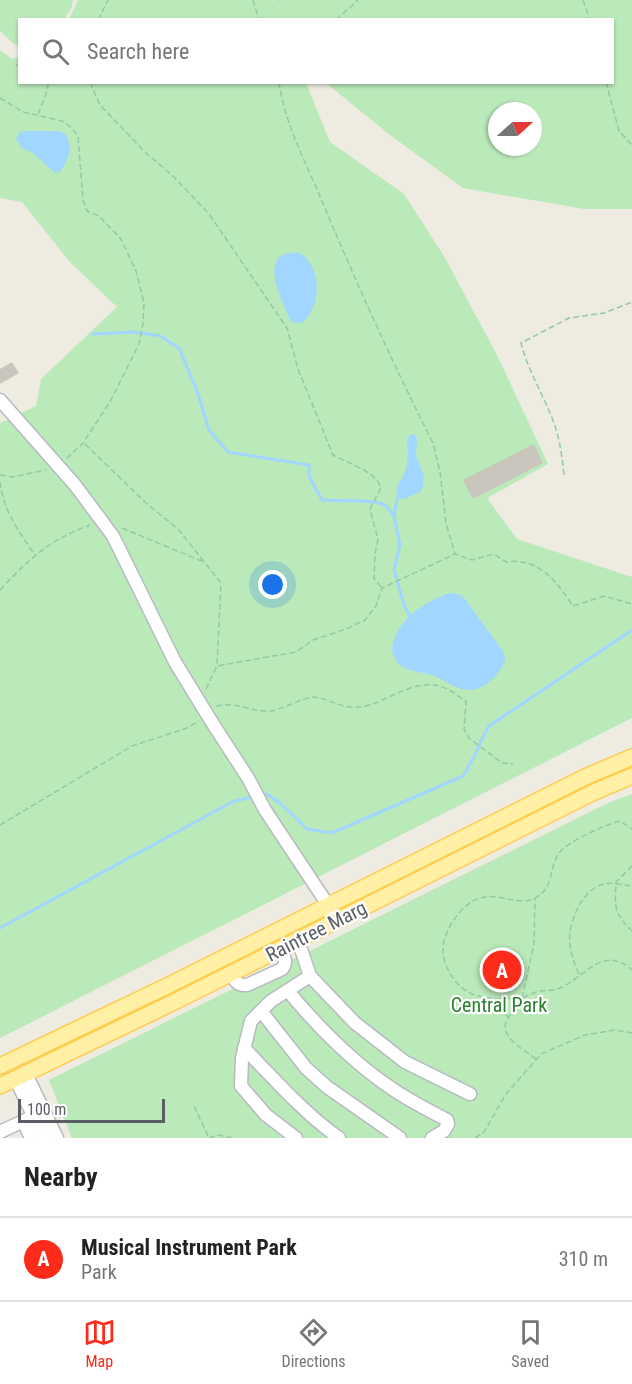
<!DOCTYPE html>
<style>
body{margin:0;font-family:"Roboto Condensed",sans-serif;background:#f2f2f2;color:#222}
.compass{position:absolute;left:488px;top:102px;width:54px;height:54px;border-radius:50%;background:#fff;box-shadow:0 2px 4px #0004;rotate:69deg}
.scale{position:absolute;left:18px;bottom:15px;width:147px;box-sizing:border-box;padding-left:6px;border:3px solid #5a5e64;border-top:0;font-size:16px;line-height:21px;white-space:nowrap;color:#5a5e64;-webkit-text-stroke:4px #fff;paint-order:stroke}
.you{position:absolute;left:273px;top:585px;width:21px;height:21px;margin:-15px;border:4px solid #fff;border-radius:50%;background:#1a73e8;box-shadow:0 0 0 9px #1a73e833}
.badge{display:grid;place-items:center;width:39px;height:39px;border-radius:50%;background:#fc2b1a;color:#fff;font-size:20px;font-weight:700}
.pin{position:absolute;translate:-50% -50%;border:3px solid #fff;box-shadow:0 2px 6px #0006}
.list{margin:0;padding:0;list-style:none}
h2{display:flex;justify-content:space-between;align-items:center;height:78px;margin:0;padding:0 24px;font-size:26px}
h2 small{font-size:20px;font-weight:400;color:#767676}
.list li{display:grid;grid-template-columns:39px 1fr auto;gap:18px;align-items:center;box-sizing:border-box;height:84px;padding:0 24px;border-top:2px solid #e0e0e0}
.list b{display:block;font-size:22px;white-space:nowrap}
.list p{margin:0;font-size:20px;white-space:nowrap;color:#767676}
.list em{font-size:20px;font-style:normal;color:#767676}
.icon{flex:none;width:33px;height:33px;fill:none;stroke:currentColor;stroke-width:2;stroke-linecap:round;stroke-linejoin:round}
.map{position:relative;flex:none;width:632px;height:1138px;overflow:hidden}
.search{position:absolute;background:#fff;box-shadow:0 2px 4px #0004;left:18px;right:18px;top:18px;height:66px;display:flex;align-items:center;gap:15px;box-sizing:border-box;padding:0 21px;border-radius:0px;color:#767676;font-size:22px}
.sheet{height:162px;background:#fff}
nav{display:flex;justify-content:space-around;align-items:center;box-sizing:border-box;height:84px;border-top:2px solid #e0e0e0;background:#fff;font-size:16px;color:#767676}
nav a{display:grid;justify-items:center;gap:3px}
nav .on{color:#fc2b1a}
.map>svg:first-child{display:block}
.green{fill:#bae9ba;fill-rule:evenodd}
.water{fill:#a0d6ff}
.lines{fill:none;stroke-linecap:round;stroke-linejoin:round}
.stream{stroke:#a0d6ff;stroke-width:3}
.building{fill:#c9c6be}
.minor-casing{stroke:#b7babf;stroke-width:15}
.major-casing{stroke:#ffcc49;stroke-width:18}
.path{stroke:#93caa3;stroke-width:1.5;stroke-dasharray:6 3;stroke-linecap:butt}
.minor{stroke:#fff;stroke-width:12}
.major{stroke:#fff0a5;stroke-width:15}
.labels{text-anchor:middle;dominant-baseline:central;stroke-width:4.5;stroke-linejoin:round;paint-order:stroke}
.street-label{font-size:20px;fill:#5a5e64;stroke:#fff}
.park-label{font-size:20px;fill:#2a822f;stroke:#fff}
</style>
<div class="map">
<svg width="632" height="1138" viewBox="0 0 632 1138">
<rect width="100%" height="100%" fill="#eeebe1"/>
<g class="green">
<polygon points="0,0 73,0 71,9 64,19 20,20 19,46 14,44 0,31"/>
<path d="M78,0H273L275,4L274,0H632V209H584L463,188L390,135L326,83L612,82V20L69,19ZM497,111H533V147H497Z"/>
<polygon points="0,50 12,59 19,57 20,82 306,83 330,142 404,194 444,256 498,357 548,464 487,498 517,539 632,577 632,718 0,1038 0,423 36,406 41,379 117,307 69,261 22,202 0,198"/>
<polygon points="632,794 632,1138 72,1138 49,1080 608,803"/>
</g>
<g class="water">
<path d="M25,131H59L66,134C72,151 70,156 61,171L55,173L33,153L22,148L16,139L19,133Z"/>
<path d="M298,252C323,266 322,306 302,323H294L290,320C284,304 262,265 284,254C288,253 295,253 298,252Z"/>
<path d="M414,433L417,439L416,456L424,476L422,491L404,499L397,498C396,484 399,485 404,474C409,463 408,450 407,438Z"/>
<path d="M450,593L459,594L465,599L502,650L506,659C501,672 485,691 468,690C457,690 445,680 434,676C424,672 412,672 403,667C379,651 401,622 417,610C427,603 439,596 450,593Z"/>
</g>
<g class="lines">
<g class="stream">
<path d="M93,334L135,332L160,336L179,348L197,391L209,430L228,452L309,465V476L322,500C335,501 376,499 384,505C388,507 391,512 394,516L397,498"/>
<polyline points="394,516 400,545 394,570 404,605 410,617"/>
<path d="M262,795L267,794L280,803L307,829L332,833L463,776C474,760 479,742 489,726L632,630"/>
<polyline points="0,928 234,801 253,797"/>
</g>
</g>
<g class="building">
<polygon points="12,362 19,373 0,384 0,369"/>
<polygon points="534,444 543,463 473,499 463,480"/>
</g>
<g class="lines">
<defs>
<g id="minor">
<polyline points="0,400 75,485 113,536 175,662 213,724 248,778 265,810 328,905 333,923"/>
<path d="M231,974C235,981 238,986 247,985L282,969C288,962 284,957 280,949"/>
<polyline points="310,976 355,1023 405,1062 470,1094"/>
<path d="M288,991C318,1027 351,1061 391,1088C408,1100 428,1110 447,1120L448,1124L444,1131L432,1138"/>
<polyline points="261,1011 306,1068 327,1087 400,1138"/>
<path d="M244,1048C274,1079 304,1113 339,1138"/>
<polyline points="25,1072 57,1138"/>
<polyline points="15,1078 44,1138"/>
<polyline points="23,1121 31,1138"/>
<polyline points="0,1132 34,1116"/>
<polyline points="296,1138 266,1115 241,1086 242,1058 251,1021 271,1001 310,976 298,940"/>
</g>
<g id="major">
<polyline points="0,1066 167,986 585,777 632,757"/>
<polyline points="0,1086 174,1002 592,793 632,776"/>
</g>
</defs>
<use href="#minor" class="minor-casing"/>
<use href="#major" class="major-casing"/>
<g class="path">
<polyline points="253,0 259,20"/>
<polyline points="583,0 590,20"/>
<polyline points="98,20 108,0"/>
<polyline points="336,20 358,0"/>
<polyline points="16,65 20,66"/>
<path d="M90,82L100,105L147,154L174,177L209,214L287,328L298,369L333,455C347,463 376,471 381,488L370,509L378,539L375,554L374,578L382,588"/>
<path d="M279,82C284,121 304,159 319,194C354,278 392,362 433,443L440,472L446,523L455,554"/>
<polyline points="606,82 619,131 632,145"/>
<polyline points="0,98 23,112 62,121 72,128 78,137 83,200 87,211 99,216 121,239 136,271 144,303 143,324 139,344 111,400 83,443 66,459"/>
<polyline points="38,114 45,97 49,82"/>
<polyline points="85,444 147,504 178,529 221,583 217,665"/>
<polyline points="0,475 12,477 46,470"/>
<path d="M564,475C562,457 560,440 554,423C544,396 528,371 521,343L569,318L604,313L632,302"/>
<path d="M0,482C3,510 19,532 35,555"/>
<polyline points="122,528 204,562"/>
<path d="M0,590C29,559 49,540 90,525"/>
<path d="M206,689L217,666L296,652L313,640L346,629L365,620L376,606L382,588L455,554L472,560L494,554L506,562C539,557 556,581 573,606L604,596L632,604"/>
<path d="M216,706C239,701 252,713 270,711C284,709 304,697 314,697C330,699 342,709 359,707C383,705 407,682 434,685C445,686 457,694 466,702L464,729L469,738L502,763L513,764"/>
<polyline points="0,825 132,746 187,728 199,721"/>
<path d="M632,866L616,882C615,906 613,913 632,931"/>
<path d="M579,974C573,961 568,946 570,932C573,914 584,889 604,884C612,882 623,885 632,886"/>
<path d="M492,999C485,997 476,996 470,993C455,986 442,965 443,948C443,940 447,933 450,926C456,916 464,905 475,900C497,889 518,909 537,897C554,887 549,867 559,853C568,841 605,825 620,821L632,829"/>
<polyline points="508,1017 492,999 522,998 534,944 535,899"/>
<path d="M536,1059C525,1050 496,1036 508,1018C513,1011 520,1008 522,998C528,996 533,992 540,991C548,990 555,991 562,987C584,977 604,944 632,970"/>
<polyline points="194,1106 209,1138"/>
<polyline points="209,1138 218,1135 233,1138"/>
<polyline points="475,1138 484,1132 506,1094 541,1054 585,1035 614,1030 632,1033"/>
</g>
<use href="#minor" class="minor"/>
<use href="#major" class="major"/>
</g>
<g class="labels">
<g class="street-label">
<text transform="translate(316 931) rotate(-27)">Raintree Marg</text>
</g>
<g class="park-label">
<text x="499" y="1005">Central Park</text>
</g>
</g>
</svg>
<svg class="compass" viewBox="-18 -18 36 36"><path d="M0-13l5 13h-10z" fill="#e53935"/><path d="M0 13l5-13h-10z" fill="#767676"/></svg>
<div class="scale">100 m</div>
<div class="you"></div>
<div class="pin badge" style="left:502px;top:970px">A</div>
<div class="search"><svg class="icon" aria-label="search" viewBox="0 0 24 24"><circle cx="10" cy="10" r="6"/><path d="M15 15l6 6"/></svg>Search here</div>
</div>
<section class="sheet">
<h2>Nearby<small></small></h2>
<ul class="list">
<li><span class="badge">A</span><div><b>Musical Instrument Park</b><p>Park</p></div><em>310 m</em></li>
</ul>
</section>
<nav>
<a class="on"><svg class="icon" aria-label="map" viewBox="0 0 24 24"><path d="M3 6l6-2 6 2 6-2v14l-6 2-6-2-6 2zM9 4v14M15 6v14"/></svg>Map</a>
<a><svg class="icon" aria-label="directions" viewBox="0 0 24 24"><path d="M12 3l9 9-9 9-9-9zM9 14v-3h6M13 9l2 2-2 2"/></svg>Directions</a>
<a><svg class="icon" aria-label="saved" viewBox="0 0 24 24"><path d="M7 4h10v16l-5-4-5 4z"/></svg>Saved</a>
</nav>
